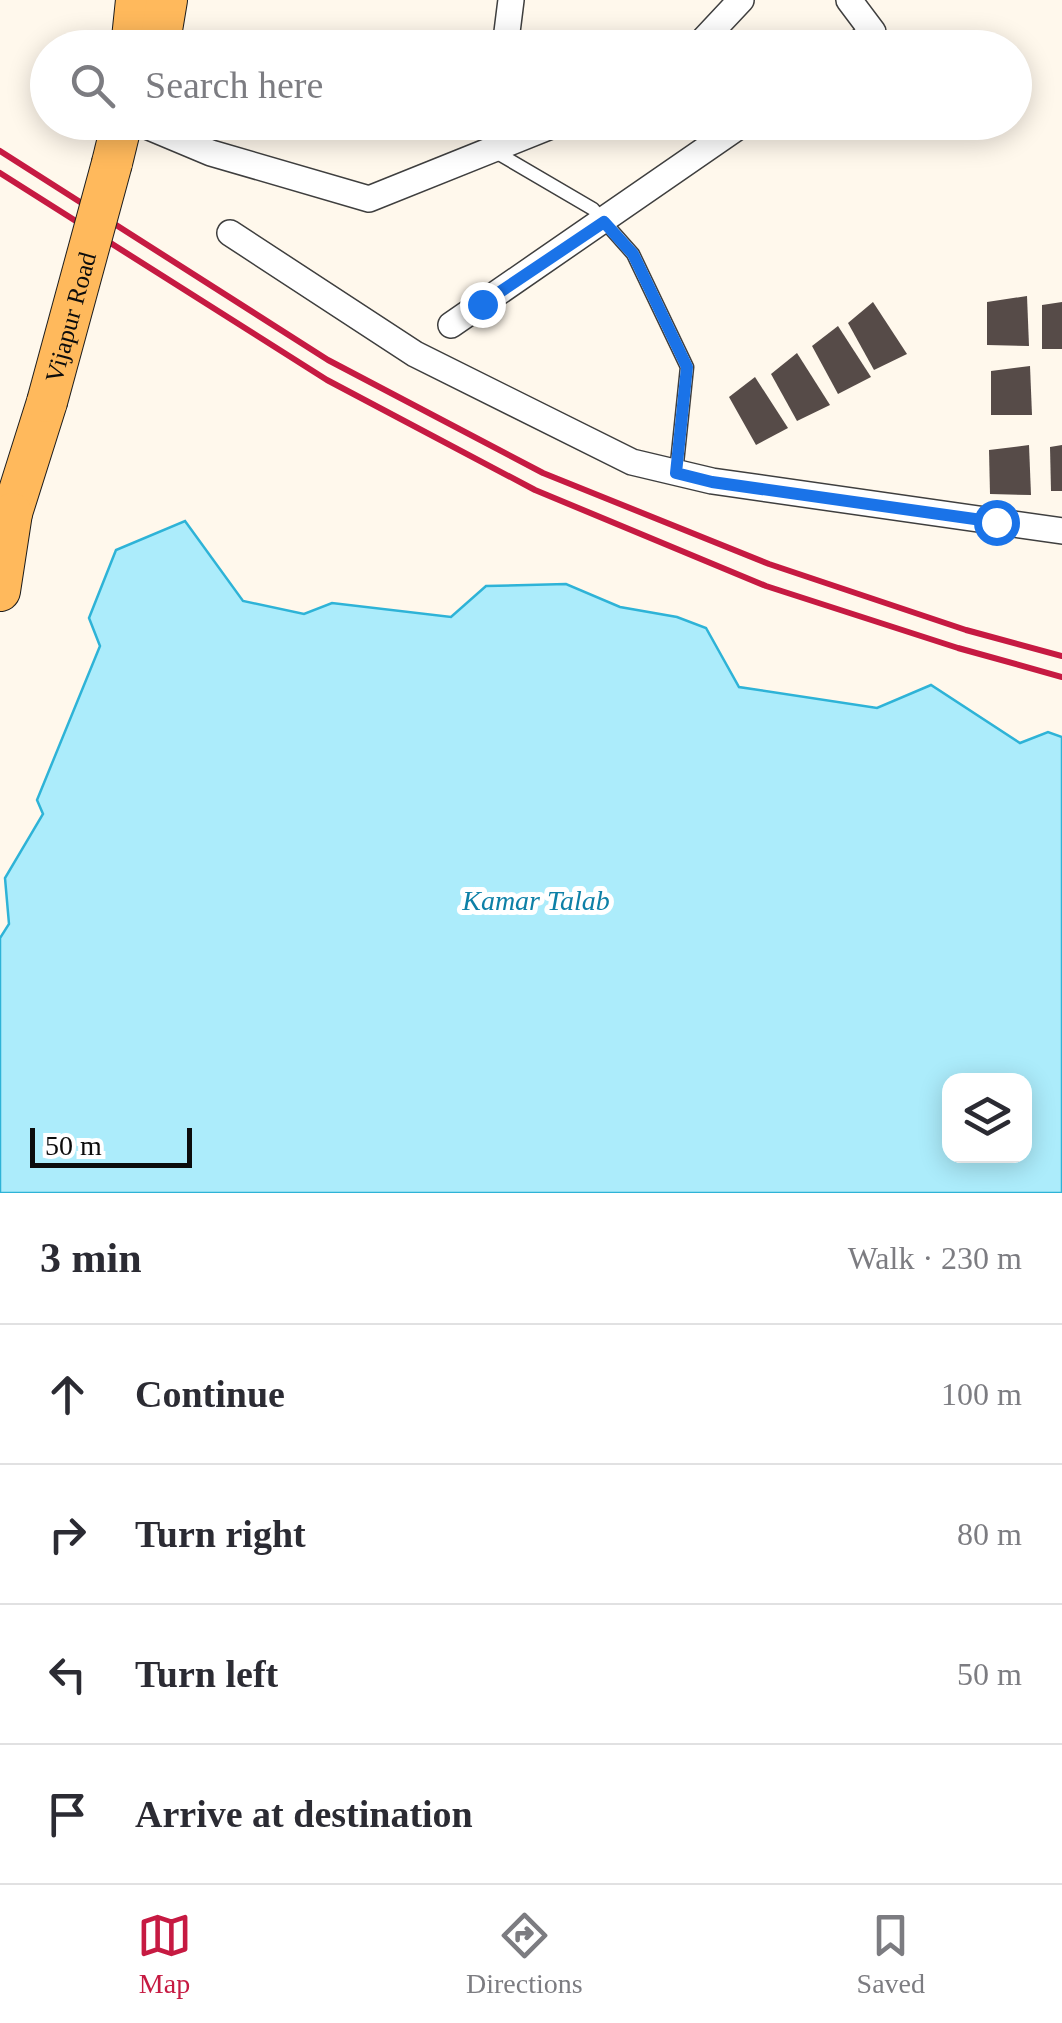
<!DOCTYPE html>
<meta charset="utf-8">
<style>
body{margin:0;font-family:"Times New Roman",serif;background:#f2f2f3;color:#2b2b33}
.controls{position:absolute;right:30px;bottom:30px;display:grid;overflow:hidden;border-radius:20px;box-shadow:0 5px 25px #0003}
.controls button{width:90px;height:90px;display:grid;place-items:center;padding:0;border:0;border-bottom:2px solid #e1e1e2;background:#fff;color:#2b2b33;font:50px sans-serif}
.scale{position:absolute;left:30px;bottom:25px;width:162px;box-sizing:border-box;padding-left:10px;border:5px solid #0c0c0c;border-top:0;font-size:28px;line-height:35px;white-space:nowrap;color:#0c0c0c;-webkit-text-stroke:8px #fff;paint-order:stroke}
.stop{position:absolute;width:30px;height:30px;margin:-22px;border:8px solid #1a73e8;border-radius:50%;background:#fff}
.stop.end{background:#1a73e8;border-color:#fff;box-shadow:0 2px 10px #0008}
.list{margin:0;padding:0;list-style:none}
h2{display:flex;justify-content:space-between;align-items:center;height:130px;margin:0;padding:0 40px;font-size:42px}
h2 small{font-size:32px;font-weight:400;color:#7c7c81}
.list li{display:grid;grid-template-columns:65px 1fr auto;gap:30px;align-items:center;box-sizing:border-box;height:140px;padding:0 40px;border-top:2px solid #e1e1e2}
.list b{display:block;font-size:38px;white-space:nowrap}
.list em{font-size:32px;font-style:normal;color:#7c7c81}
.icon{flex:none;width:55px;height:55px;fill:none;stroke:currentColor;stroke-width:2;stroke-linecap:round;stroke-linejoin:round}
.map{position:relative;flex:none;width:1062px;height:1193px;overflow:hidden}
.search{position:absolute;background:#fff;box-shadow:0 5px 25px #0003;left:30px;right:30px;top:30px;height:110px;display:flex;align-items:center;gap:25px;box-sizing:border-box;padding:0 35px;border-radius:55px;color:#7c7c81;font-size:38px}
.sheet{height:690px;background:#fff}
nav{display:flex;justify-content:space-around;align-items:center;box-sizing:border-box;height:140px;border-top:2px solid #e1e1e2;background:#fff;font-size:28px;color:#7c7c81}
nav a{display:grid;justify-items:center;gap:5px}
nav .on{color:#c61a42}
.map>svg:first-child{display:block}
.water{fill:#acecfb;stroke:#2eb3d7;stroke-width:2.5;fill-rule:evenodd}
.building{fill:#564b48}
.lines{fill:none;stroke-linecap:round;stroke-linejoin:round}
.lane-casing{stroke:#3f3f3f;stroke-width:15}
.street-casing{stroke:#3f3f3f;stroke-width:28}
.primary-casing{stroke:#1d1d1d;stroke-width:42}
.lane{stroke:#fff;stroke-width:12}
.street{stroke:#fff;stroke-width:25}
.primary{stroke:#ffb95c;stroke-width:40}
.rail{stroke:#c61a42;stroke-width:6}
.primary-bridge-casing{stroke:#1d1d1d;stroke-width:42;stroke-linecap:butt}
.primary-bridge{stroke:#ffb95c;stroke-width:40}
.route{stroke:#1a73e8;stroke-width:12}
.labels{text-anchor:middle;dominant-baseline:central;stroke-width:10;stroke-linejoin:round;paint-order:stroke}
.street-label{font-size:25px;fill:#0c0c0c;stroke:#fff}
.water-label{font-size:28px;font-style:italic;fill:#0d80a7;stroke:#fff}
</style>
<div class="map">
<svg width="1062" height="1193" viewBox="0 0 1062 1193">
<rect width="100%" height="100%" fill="#fff8ec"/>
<path class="water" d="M185,521L243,601L304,614L332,603L451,617L486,586L566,584L620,607L677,617L706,628L739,687L877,708L931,685L1020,743L1048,732L1062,737V1193H0V938L9,924L5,878L43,814L37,800L100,646L89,618L116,550ZM950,1080H1024V1156H950Z"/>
<g class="building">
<polygon points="1027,296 1029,346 987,345 987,302"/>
<polygon points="873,302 907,354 874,370 848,323"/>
<polygon points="1062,302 1062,349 1042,349 1042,305"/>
<polygon points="838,326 871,377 838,394 812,346"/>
<polygon points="797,353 830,405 797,421 771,374"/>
<polygon points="1030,366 1032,415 991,415 991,371"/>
<polygon points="755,377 788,428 756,445 729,397"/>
<polygon points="1029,445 1031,495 990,494 989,450"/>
<polygon points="1062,445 1062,491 1051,491 1050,447"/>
</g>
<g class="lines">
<defs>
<polyline id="lane" points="494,151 593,209 633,254 687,367 676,473"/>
<g id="street">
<polyline points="849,0 873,32 851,48"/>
<polyline points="505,48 511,0"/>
<polyline points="696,48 741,0"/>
<polyline points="137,122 211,153 369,199 561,122"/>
<polyline points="230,233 415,354 632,462 712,481 1062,531"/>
<polyline points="451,325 745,122"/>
</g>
<g id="primary">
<polyline points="131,48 136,0"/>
<polyline points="159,48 167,0"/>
<polyline points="112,163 122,122"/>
<polyline points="0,539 12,513 47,402"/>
<polyline points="0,591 12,513"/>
</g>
</defs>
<use href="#lane" class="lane-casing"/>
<use href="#street" class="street-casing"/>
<use href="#primary" class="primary-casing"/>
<use href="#lane" class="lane"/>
<use href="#street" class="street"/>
<use href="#primary" class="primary"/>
<g class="rail">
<polyline points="0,151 328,360 543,473 769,564 966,630 1062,656"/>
<polyline points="0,173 327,380 535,490 766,586 958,648 1062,677"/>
</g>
<defs>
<g id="primary-bridge">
<path id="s1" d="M47,402L112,163"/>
</g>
</defs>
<use href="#primary-bridge" class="primary-bridge-casing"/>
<use href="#primary-bridge" class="primary-bridge"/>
</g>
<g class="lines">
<polyline class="route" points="482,304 604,222 633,254 687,367 676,473 712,482 996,522"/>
</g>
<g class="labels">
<g class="street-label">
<text stroke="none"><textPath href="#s1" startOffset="88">Vijapur Road</textPath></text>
</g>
<g class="water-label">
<text x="536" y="900">Kamar Talab</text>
</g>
</g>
</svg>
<div class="controls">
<button><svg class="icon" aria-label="layers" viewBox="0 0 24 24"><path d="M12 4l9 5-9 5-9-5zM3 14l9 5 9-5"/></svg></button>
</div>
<div class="scale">50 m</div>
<div class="stop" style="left:996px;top:522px"></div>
<div class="stop end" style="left:482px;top:304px"></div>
<div class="search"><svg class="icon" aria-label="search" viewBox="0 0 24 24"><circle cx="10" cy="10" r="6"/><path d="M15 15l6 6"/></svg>Search here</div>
</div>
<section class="sheet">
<h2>3 min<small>Walk · 230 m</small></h2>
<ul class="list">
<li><svg class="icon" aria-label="ahead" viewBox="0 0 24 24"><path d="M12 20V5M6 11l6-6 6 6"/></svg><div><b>Continue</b></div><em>100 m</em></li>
<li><svg class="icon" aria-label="right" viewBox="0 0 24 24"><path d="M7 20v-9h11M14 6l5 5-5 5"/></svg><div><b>Turn right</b></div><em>80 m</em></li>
<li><svg class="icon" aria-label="left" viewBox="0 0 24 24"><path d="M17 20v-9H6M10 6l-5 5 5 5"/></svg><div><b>Turn left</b></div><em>50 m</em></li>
<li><svg class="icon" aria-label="arrive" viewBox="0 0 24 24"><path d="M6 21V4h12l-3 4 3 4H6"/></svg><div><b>Arrive at destination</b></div></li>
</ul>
</section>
<nav>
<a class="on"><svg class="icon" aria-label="map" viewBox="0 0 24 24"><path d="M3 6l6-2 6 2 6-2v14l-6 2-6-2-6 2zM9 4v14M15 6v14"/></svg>Map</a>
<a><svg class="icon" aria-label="directions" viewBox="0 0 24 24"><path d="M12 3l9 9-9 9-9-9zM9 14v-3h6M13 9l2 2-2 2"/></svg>Directions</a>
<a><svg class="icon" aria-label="saved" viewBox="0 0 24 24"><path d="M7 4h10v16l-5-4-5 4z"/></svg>Saved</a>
</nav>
